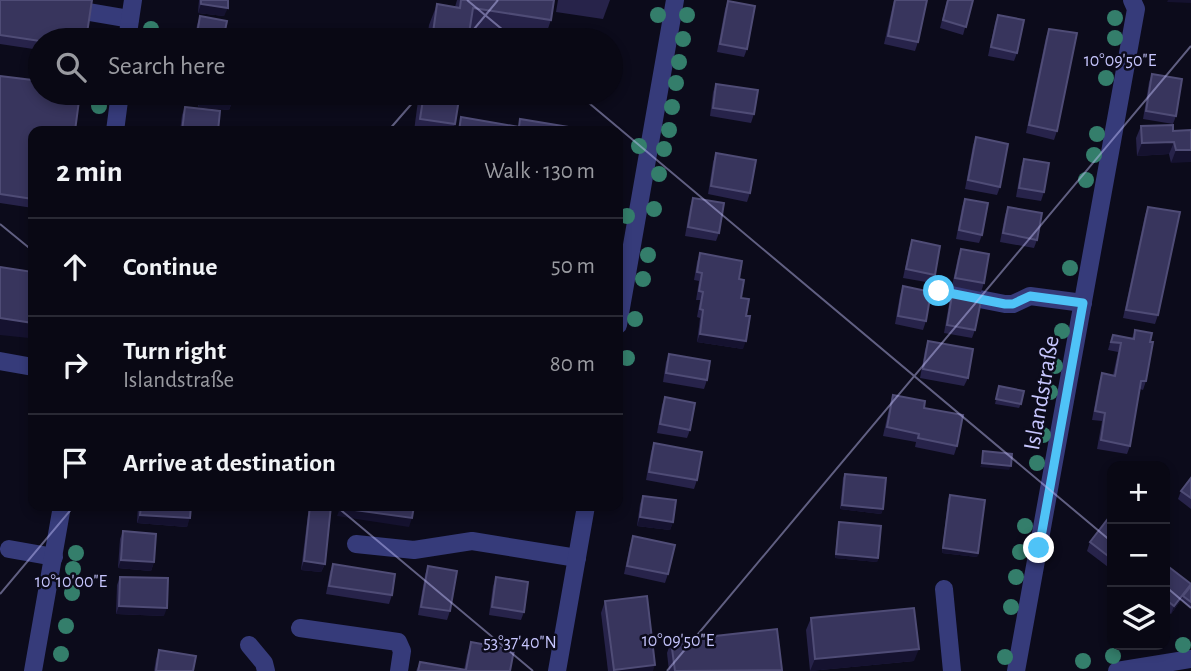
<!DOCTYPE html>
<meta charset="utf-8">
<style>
body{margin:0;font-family:"Alegreya Sans",sans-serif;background:#171622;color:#f1f3f6}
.controls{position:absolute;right:21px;bottom:21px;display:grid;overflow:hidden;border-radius:14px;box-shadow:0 4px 10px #0003}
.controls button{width:63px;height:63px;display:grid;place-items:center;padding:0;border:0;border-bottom:2px solid #292934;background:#090814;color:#f1f3f6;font:35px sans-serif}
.stop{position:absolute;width:21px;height:21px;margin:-16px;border:5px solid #4fc3f7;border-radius:50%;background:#fff}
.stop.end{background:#4fc3f7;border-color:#fff;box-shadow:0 2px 7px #0008}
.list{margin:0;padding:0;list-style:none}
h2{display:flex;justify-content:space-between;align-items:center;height:91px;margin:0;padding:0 28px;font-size:30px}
h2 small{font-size:23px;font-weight:400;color:#999aa0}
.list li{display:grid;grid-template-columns:46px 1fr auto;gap:21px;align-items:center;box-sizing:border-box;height:98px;padding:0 28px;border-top:2px solid #292934}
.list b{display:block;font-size:26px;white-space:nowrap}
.list p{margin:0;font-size:23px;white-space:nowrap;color:#999aa0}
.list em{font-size:23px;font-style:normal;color:#999aa0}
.icon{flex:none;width:38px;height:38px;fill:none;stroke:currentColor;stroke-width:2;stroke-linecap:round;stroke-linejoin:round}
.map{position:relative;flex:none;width:1191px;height:671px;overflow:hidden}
.search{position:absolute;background:#090814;box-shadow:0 4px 10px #0003;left:28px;top:28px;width:595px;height:77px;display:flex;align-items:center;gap:18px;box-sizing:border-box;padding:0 24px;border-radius:38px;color:#999aa0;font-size:26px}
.panel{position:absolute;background:#090814;box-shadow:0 4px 10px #0003;left:28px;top:126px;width:595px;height:385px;border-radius:14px}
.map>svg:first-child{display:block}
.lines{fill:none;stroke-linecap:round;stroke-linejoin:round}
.minor{stroke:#363b7a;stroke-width:18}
.tree{fill:#347e6b}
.wall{fill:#27234a}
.shaded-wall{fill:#15122f}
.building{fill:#38355d;stroke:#4f4c76;stroke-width:2}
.route{stroke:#4fc3f7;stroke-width:9}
.ticks{fill:none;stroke:#c7c6fe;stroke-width:2;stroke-opacity:0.45}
.labels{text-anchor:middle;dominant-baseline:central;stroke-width:5;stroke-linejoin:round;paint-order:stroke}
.street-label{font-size:24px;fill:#c7c6fe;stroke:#0c0b1b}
.ticks-label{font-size:18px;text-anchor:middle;fill:#c7c6fe;stroke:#0c0b1b;stroke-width:5;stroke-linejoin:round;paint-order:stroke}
</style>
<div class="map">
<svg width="1191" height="671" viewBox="0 0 1191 671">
<rect width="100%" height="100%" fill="#0c0b1b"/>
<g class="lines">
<g class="minor">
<polyline points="89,12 130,19"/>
<polyline points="127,40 133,0"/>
<polyline points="115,131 120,93"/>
<polyline points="939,291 1005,304 1013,304 1030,296 1083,303"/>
<polyline points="618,325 675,0"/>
<polyline points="0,361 33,367"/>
<polyline points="356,544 414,550 472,541 577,558"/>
<polyline points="9,549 54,557"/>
<polyline points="944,589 952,671"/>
<polyline points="300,628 398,642 402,651 399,671"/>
<polyline points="249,645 264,663 266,671"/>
<polyline points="33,671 62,506"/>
<polyline points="557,671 586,506"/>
<polyline points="1016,671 1136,9 1132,0"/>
<polyline points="1117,671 1191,659"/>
</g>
</g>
<g class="tree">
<circle cx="658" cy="15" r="8"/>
<circle cx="687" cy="15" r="8"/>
<circle cx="1115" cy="18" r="8"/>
<circle cx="151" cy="29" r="8"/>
<circle cx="1115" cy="38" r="8"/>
<circle cx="683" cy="39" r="8"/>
<circle cx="679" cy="62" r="8"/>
<circle cx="1106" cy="78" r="8"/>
<circle cx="676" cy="83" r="8"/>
<circle cx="99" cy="106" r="8"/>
<circle cx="672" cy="107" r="8"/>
<circle cx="669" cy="130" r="8"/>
<circle cx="1097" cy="134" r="8"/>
<circle cx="639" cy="146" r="8"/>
<circle cx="664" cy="149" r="8"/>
<circle cx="1094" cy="155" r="8"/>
<circle cx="659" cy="174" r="8"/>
<circle cx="1086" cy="180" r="8"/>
<circle cx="654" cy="209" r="8"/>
<circle cx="627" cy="216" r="8"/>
<circle cx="648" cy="255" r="8"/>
<circle cx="1070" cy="268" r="8"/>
<circle cx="643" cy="279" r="8"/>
<circle cx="635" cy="319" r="8"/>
<circle cx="1062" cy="331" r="8"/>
<circle cx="627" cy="358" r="8"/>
<circle cx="1055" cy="366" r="8"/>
<circle cx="1050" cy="392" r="8"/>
<circle cx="1043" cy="435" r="8"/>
<circle cx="1037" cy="463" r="8"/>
<circle cx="1025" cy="526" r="8"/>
<circle cx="1020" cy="552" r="8"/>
<circle cx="76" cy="553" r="8"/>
<circle cx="73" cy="569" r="8"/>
<circle cx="1016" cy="577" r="8"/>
<circle cx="72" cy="593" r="8"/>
<circle cx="1011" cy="607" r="8"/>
<circle cx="66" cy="626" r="8"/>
<circle cx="1183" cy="645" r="8"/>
<circle cx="61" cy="654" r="8"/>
<circle cx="1113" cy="656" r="8"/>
<circle cx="1005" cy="657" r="8"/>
<circle cx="1083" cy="661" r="8"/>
</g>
<g class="wall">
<polygon points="0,0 40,40 40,50 0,44"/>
<polygon points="199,0 228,0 224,16 198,13"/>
<polygon points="457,0 554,0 551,20 544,40 536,40 470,30 468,40 427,40 429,25 437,4 455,7"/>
<polygon points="558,0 610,0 603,19 556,12"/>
<polygon points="894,0 927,0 918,42 915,51 884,44"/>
<polygon points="947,0 973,0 963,35 940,28"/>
<polygon points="728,1 747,49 744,57 717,52 725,9"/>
<polygon points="998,15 1017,53 1014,61 988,56 995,23"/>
<polygon points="200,16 223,40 194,40 197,25"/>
<polygon points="1049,29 1057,131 1054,140 1026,133 1046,37"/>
<polygon points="1152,74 1176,116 1173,124 1143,119 1149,82"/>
<polygon points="0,76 33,131 33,208 0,203"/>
<polygon points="716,84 754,114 751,123 710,116 713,92"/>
<polygon points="199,93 233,93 232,102 229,110 198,107"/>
<polygon points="419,93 460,93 455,124 453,131 414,131"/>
<polygon points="185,107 218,131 180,131 182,115"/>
<polygon points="1141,126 1173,131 1191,130 1171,163 1169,154 1137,156 1136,138"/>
<polygon points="976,137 1000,187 997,195 965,189 973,145"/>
<polygon points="716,153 750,193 747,202 708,194 713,162"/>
<polygon points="1024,159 1044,192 1041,201 1016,197 1021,167"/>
<polygon points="693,198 719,233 716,241 685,236 690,207"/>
<polygon points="965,199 982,235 979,243 956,239 962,207"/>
<polygon points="1008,207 1037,240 1034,248 1000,242 1005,215"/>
<polygon points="1148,207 1158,315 1155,324 1123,318 1145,215"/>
<polygon points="912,240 935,275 932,283 903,278 909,249"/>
<polygon points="961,249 984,283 981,292 952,286 958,257"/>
<polygon points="700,253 739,279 741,298 746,316 743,349 697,342 700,318 697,317 700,300 696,300 699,281 694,280 697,262"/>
<polygon points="903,286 926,321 923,330 895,324 900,295"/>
<polygon points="952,295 975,330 972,338 944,333 949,304"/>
<polygon points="1135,330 1150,342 1146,381 1143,390 1140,389 1130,446 1127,454 1097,449 1102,421 1092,420 1099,382 1102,373 1113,375 1118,352 1108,350 1110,343 1113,335 1132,338"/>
<polygon points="928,341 968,378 964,386 920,378 925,350"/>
<polygon points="669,354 707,380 704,389 663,382 666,362"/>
<polygon points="999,386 1021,404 1019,408 995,404"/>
<polygon points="893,395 957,446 954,455 915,447 916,442 883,436 890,404"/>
<polygon points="665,397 690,430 687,438 657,433 662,405"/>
<polygon points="654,443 697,480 694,489 646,480 651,452"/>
<polygon points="845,474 883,509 881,514 840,509 843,478"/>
<polygon points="1191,478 1191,509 1178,499 1181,491"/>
<polygon points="950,495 978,553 977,557 942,553 948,499"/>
<polygon points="643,496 673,522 670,530 637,526 640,504"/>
<polygon points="138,506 191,506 187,527 137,523"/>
<polygon points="309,506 331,506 325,564 321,572 301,570"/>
<polygon points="506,506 541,506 539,511"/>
<polygon points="839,522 878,558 877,562 835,558 838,526"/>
<polygon points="1112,524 1112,570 1087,551 1090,542"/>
<polygon points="123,531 154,562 151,571 118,568 120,539"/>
<polygon points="633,536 668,574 665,583 624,574 630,545"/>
<polygon points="333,564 392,595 389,604 326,594 330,572"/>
<polygon points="1165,564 1191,584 1189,588 1191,586 1191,608 1181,600 1171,614 1165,610"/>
<polygon points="428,566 450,611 447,620 418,615 425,575"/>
<polygon points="120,577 164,616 116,614 117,585"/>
<polygon points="496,577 524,612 521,620 489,615 493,586"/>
<polygon points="605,601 653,671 608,671 601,613"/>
<polygon points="811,618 914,661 810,671 806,630"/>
<polygon points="671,641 781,671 669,671 667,653"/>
<polygon points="471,642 510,671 416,671 420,662 464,670 467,655"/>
<polygon points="159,650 193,671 154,671 156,659"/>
</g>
<g class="shaded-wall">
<polygon points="1168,0 1191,0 1191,3 1167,2"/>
<polygon points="201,4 228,8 224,16 198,13"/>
<polygon points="201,98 232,102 229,110 198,107"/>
<polygon points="1174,142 1169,154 1137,156 1142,143"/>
<polygon points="1176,150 1191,150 1191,162 1171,163"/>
<polygon points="0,318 33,323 33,334 31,333 29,338 0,335"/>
<polygon points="700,334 746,341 743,349 697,342"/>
<polygon points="982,463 1011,466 1009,470 980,467"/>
<polygon points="842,505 883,509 881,514 840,509"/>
<polygon points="340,508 412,518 409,527 337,516"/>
<polygon points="140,515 190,518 187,527 137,523"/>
<polygon points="640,517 673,522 670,530 637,526"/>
<polygon points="943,548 978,553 977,557 942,553"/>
<polygon points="836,554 878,558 877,562 835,558"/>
<polygon points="121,560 154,562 151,571 118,568"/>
<polygon points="304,561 325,564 321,572 301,570"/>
<polygon points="1191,584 1188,592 1183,596 1181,600 1171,614 1174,606"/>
<polygon points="119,606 167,608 164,616 116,614"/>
<polygon points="919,649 914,661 810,671 815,659"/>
<polygon points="655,665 653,671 613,671 614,670"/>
</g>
<g class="building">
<polygon points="0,0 92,0 86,40 40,41 0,35"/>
<polygon points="201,0 228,0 228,8 201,4"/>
<polygon points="461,0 554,0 551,20 473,8 468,40 432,40 437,4 460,8"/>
<polygon points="895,0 927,0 918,42 888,36"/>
<polygon points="948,0 973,0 966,27 943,20"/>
<polygon points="728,1 755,6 747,49 720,44"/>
<polygon points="998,15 1024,20 1017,53 991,47"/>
<polygon points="200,16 227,21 223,40 196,40"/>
<polygon points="1049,29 1077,33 1057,131 1029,125"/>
<polygon points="1152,74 1182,79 1176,116 1146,111"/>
<polygon points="0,76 40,81 40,93 80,93 75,131 33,131 33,199 0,194"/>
<polygon points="716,84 758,90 754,114 713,108"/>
<polygon points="201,93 233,93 232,102 201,98"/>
<polygon points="424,93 460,93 455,124 420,119"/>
<polygon points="185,107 220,111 218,131 182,131"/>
<polygon points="461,117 519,127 520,119 575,128 574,131 459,131"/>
<polygon points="1173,125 1173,131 1191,130 1191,150 1176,150 1174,142 1142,143 1141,126"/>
<polygon points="976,137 1008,144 1000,187 968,180"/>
<polygon points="716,153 756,160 750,193 711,186"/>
<polygon points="1024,159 1049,163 1044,192 1019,188"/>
<polygon points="693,198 724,203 719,233 688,227"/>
<polygon points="965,199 988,203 982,235 959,230"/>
<polygon points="1008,207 1042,213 1037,240 1003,233"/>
<polygon points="1148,207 1180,212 1158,315 1126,310"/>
<polygon points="912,240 940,246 935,275 906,269"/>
<polygon points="961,249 989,254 984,283 955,278"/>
<polygon points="700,253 742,261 739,279 744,280 741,298 749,299 746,316 750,316 746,341 700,334 703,310 700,309 703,292 699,291 702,273 697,272"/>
<polygon points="0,267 33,272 33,323 0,318"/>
<polygon points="903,286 931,292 926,321 898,316"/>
<polygon points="952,295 981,301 975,330 947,325"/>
<polygon points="1135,330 1152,333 1150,342 1153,342 1146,381 1141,381 1130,446 1101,440 1105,413 1095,411 1102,373 1115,376 1121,343 1111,342 1113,335 1134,339"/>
<polygon points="928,341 973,349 968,378 923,369"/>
<polygon points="669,354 710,361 707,380 666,373"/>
<polygon points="999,386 1024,391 1021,404 996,399"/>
<polygon points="893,395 925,401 924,408 963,415 957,446 918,438 919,434 887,427"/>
<polygon points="665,397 695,403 690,430 660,424"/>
<polygon points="654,443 702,452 697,480 649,472"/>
<polygon points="983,451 1012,454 1011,466 982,463"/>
<polygon points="845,474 886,478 883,509 842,505"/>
<polygon points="1191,478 1191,498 1181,491"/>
<polygon points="950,495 985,500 978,553 943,548"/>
<polygon points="643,496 676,500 673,522 640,517"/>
<polygon points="141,506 191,506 190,518 140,515"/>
<polygon points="310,506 331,506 325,564 304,561"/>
<polygon points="341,506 414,506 412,518 340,508"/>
<polygon points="1107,520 1112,524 1112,559 1090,542"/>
<polygon points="839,522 881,526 878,558 836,554"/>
<polygon points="123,531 156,534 154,562 121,560"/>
<polygon points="633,536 675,545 668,574 627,566"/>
<polygon points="333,564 395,574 392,595 329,586"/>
<polygon points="1165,564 1191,584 1174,606 1165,599"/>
<polygon points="428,566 457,571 450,611 421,607"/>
<polygon points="120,577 168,578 167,608 119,606"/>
<polygon points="496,577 528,582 524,612 492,607"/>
<polygon points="1191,586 1191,602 1183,596"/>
<polygon points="647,596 655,665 614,670 605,601"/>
<polygon points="914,608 919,649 815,659 811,618"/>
<polygon points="777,629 782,670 675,671 671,641"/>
<polygon points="471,642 514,650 510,671 418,671 420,662 466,670"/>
<polygon points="159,650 196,656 193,671 156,671"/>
</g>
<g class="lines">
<polyline class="route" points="939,291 1005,304 1013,304 1030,296 1083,303 1039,548"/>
</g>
<path class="ticks" d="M467,0L515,40M465,40L498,0M577,93L1112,542M388,131L421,93M0,224L33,251M336,506L533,671M1165,586L1191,608M0,594L74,506M667,671L1191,46"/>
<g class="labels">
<g class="street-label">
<text transform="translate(1042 393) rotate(-80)">Islandstraße</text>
</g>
</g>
<g class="ticks-label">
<text x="1120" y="66">10°09'50"E</text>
<text x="71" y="587">10°10'00"E</text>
<text x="678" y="646">10°09'50"E</text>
<text x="520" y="648">53°37'40"N</text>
</g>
</svg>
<div class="controls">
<button>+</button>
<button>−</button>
<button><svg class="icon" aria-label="layers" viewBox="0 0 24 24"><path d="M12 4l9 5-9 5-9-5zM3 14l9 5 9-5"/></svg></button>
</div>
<div class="stop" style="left:939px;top:291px"></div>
<div class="stop end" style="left:1039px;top:548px"></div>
<div class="search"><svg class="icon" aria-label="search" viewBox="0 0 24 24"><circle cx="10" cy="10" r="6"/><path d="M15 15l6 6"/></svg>Search here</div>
<section class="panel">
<h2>2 min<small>Walk · 130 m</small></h2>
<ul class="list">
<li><svg class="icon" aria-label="ahead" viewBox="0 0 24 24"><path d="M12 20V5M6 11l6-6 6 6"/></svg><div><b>Continue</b></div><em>50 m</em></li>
<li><svg class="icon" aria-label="right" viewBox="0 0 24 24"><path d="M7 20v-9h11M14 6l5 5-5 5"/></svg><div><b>Turn right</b><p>Islandstraße</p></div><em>80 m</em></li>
<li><svg class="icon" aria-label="arrive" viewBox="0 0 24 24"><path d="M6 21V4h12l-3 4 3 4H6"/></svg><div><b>Arrive at destination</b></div></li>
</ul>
</section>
</div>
